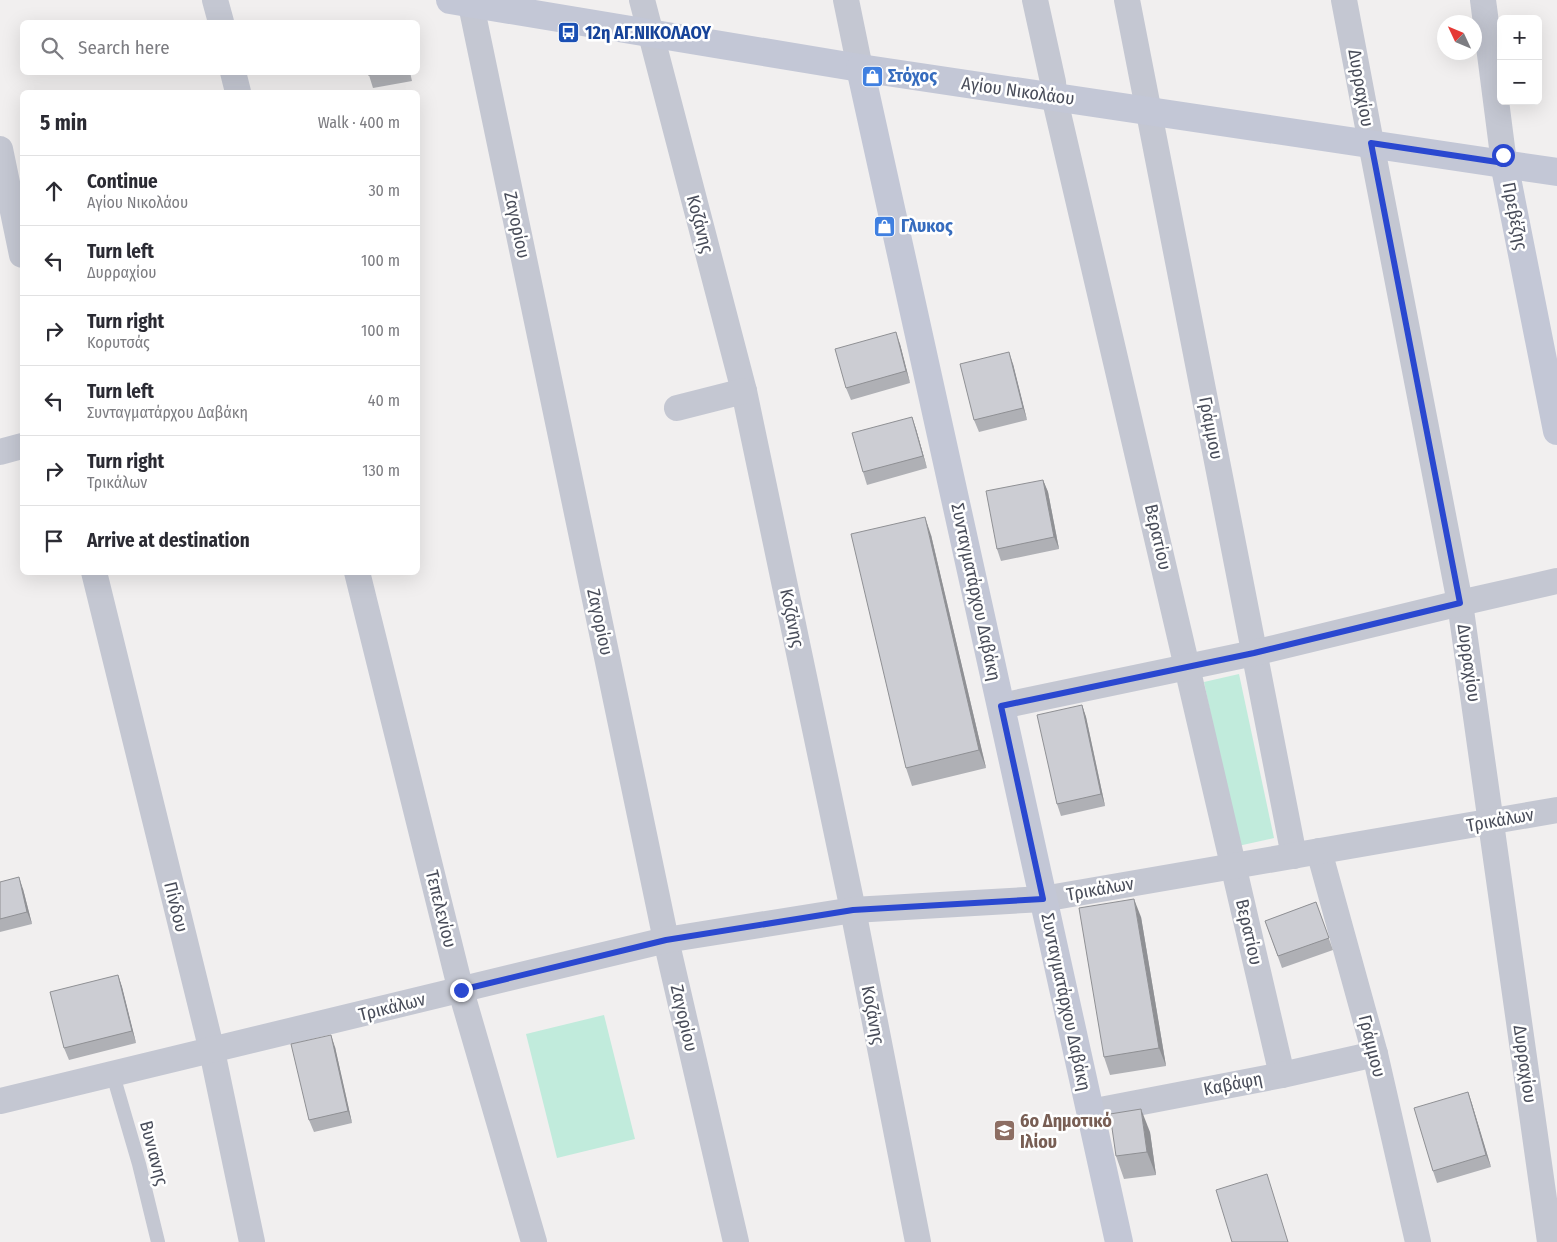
<!DOCTYPE html>
<meta charset="utf-8">
<style>
body{margin:0;font-family:"Fira Sans Condensed",sans-serif;background:#f7f7f7;color:#2b2b33}
.controls{position:absolute;right:15px;top:15px;display:grid;overflow:hidden;border-radius:8px;box-shadow:0 5px 20px #0002}
.controls button{width:45px;height:45px;display:grid;place-items:center;padding:0;border:0;border-bottom:1px solid #e1e1e2;background:#fff;color:#2b2b33;font:25px sans-serif}
.compass{position:absolute;left:1437px;top:15px;width:45px;height:45px;border-radius:50%;background:#fff;box-shadow:0 5px 20px #0002;rotate:314deg}
.stop{position:absolute;width:15px;height:15px;margin:-11px;border:4px solid #2a48d0;border-radius:50%;background:#fff}
.stop.end{background:#2a48d0;border-color:#fff;box-shadow:0 1px 5px #0008}
.list{margin:0;padding:0;list-style:none}
h2{display:flex;justify-content:space-between;align-items:center;height:65px;margin:0;padding:0 20px;font-size:21px}
h2 small{font-size:16px;font-weight:400;color:#7c7c81}
.list li{display:grid;grid-template-columns:32px 1fr auto;gap:15px;align-items:center;box-sizing:border-box;height:70px;padding:0 20px;border-top:1px solid #e1e1e2}
.list b{display:block;font-size:19px;white-space:nowrap}
.list p{margin:0;font-size:16px;white-space:nowrap;color:#7c7c81}
.list em{font-size:16px;font-style:normal;color:#7c7c81}
.icon{flex:none;width:28px;height:28px;fill:none;stroke:currentColor;stroke-width:2;stroke-linecap:round;stroke-linejoin:round}
.map{position:relative;flex:none;width:1557px;height:1242px;overflow:hidden}
.search{position:absolute;background:#fff;box-shadow:0 5px 20px #0002;left:20px;top:20px;width:400px;height:55px;display:flex;align-items:center;gap:12px;box-sizing:border-box;padding:0 18px;border-radius:8px;color:#7c7c81;font-size:19px}
.panel{position:absolute;background:#fff;box-shadow:0 5px 20px #0002;left:20px;top:90px;width:400px;height:485px;border-radius:8px}
.map>svg:first-child{display:block}
.green{fill:#c1ebdc}
.lines{fill:none;stroke-linecap:round;stroke-linejoin:round}
.lane{stroke:#c4c7d2;stroke-width:14}
.street{stroke:#c4c7d2;stroke-width:26}
.secondary{stroke:#c3c7d6;stroke-width:28}
.wall{fill:#afb0b5}
.shaded-wall{fill:#8f9094}
.building{fill:#cccdd3;stroke:#8f9094}
.route{stroke:#2a48d0;stroke-width:6}
.labels{text-anchor:middle;dominant-baseline:central;stroke-width:5;stroke-linejoin:round;paint-order:stroke}
.transit-label{font-size:18px;font-weight:bold;fill:#164399;stroke:#fff;text-anchor:start}
.shop-label{font-size:18px;font-weight:bold;fill:#366cbe;stroke:#fff;text-anchor:start}
.street-label{font-size:18px;fill:#494d5a;stroke:#fff}
.education-label{font-size:18px;font-weight:bold;fill:#785e54;stroke:#fff;text-anchor:start}
</style>
<div class="map">
<svg width="1557" height="1242" viewBox="0 0 1557 1242">
<rect width="100%" height="100%" fill="#f1efef"/>
<g class="green">
<polygon points="1239,674 1274,838 1238,846 1204,682"/>
<polygon points="604,1015 635,1139 557,1158 526,1034"/>
</g>
<g class="lines">
<polyline class="lane" points="113,1075 139,1164 158,1242"/>
<g class="street">
<polyline points="215,0 221,22"/>
<polyline points="470,0 666,940 736,1242"/>
<polyline points="642,0 744,391 853,910 918,1242"/>
<polyline points="846,0 860,68"/>
<polyline points="1035,0 1053,82 1054,96 1282,1075"/>
<polyline points="1127,0 1294,856"/>
<polyline points="1344,0 1371,143 1460,603 1550,1242"/>
<polyline points="1483,0 1504,163"/>
<polyline points="233,72 238,92"/>
<polyline points="0,149 22,255"/>
<polyline points="677,408 744,391"/>
<polyline points="0,452 22,446"/>
<polyline points="94,572 212,1051 252,1242"/>
<polyline points="357,572 461,991 534,1242"/>
<polyline points="1001,706 1254,653 1460,603 1557,581"/>
<polyline points="1319,851 1375,1054 1418,1242"/>
<polyline points="0,1101 666,940 853,910 1043,899 1557,810"/>
<polyline points="1090,1112 1282,1075 1375,1054"/>
</g>
<g class="secondary">
<polyline points="450,0 860,68 1557,172"/>
<polyline points="860,68 1119,1242"/>
<polyline points="1504,163 1557,431"/>
</g>
</g>
<g class="wall">
<polygon points="368,72 410,72 412,81 373,88"/>
<polygon points="900,344 910,383 851,400 846,388"/>
<polygon points="1013,364 1027,420 979,432 974,420"/>
<polygon points="912,417 916,429 927,468 867,485 863,472"/>
<polygon points="1043,480 1048,492 1059,549 1001,561 997,549"/>
<polygon points="931,535 986,768 912,786 906,768"/>
<polygon points="1082,705 1086,717 1105,806 1061,816 1057,804"/>
<polygon points="0,882 23,889 32,924 0,932"/>
<polygon points="1316,902 1333,950 1282,968 1265,921"/>
<polygon points="1141,917 1166,1066 1110,1075 1104,1057"/>
<polygon points="118,975 122,987 136,1043 69,1060 64,1048"/>
<polygon points="335,1047 352,1123 314,1132 309,1120"/>
<polygon points="1468,1092 1472,1104 1491,1167 1437,1183 1433,1171"/>
<polygon points="1150,1132 1156,1175 1124,1179 1116,1156"/>
</g>
<g class="shaded-wall">
<polygon points="896,332 900,344 910,383 906,371"/>
<polygon points="1009,352 1013,364 1027,420 1023,408"/>
<polygon points="912,417 916,429 927,468 923,456"/>
<polygon points="1043,480 1048,492 1059,549 1054,537"/>
<polygon points="925,517 931,535 986,768 979,750"/>
<polygon points="1082,705 1086,717 1105,806 1101,794"/>
<polygon points="19,877 23,889 32,924 27,912"/>
<polygon points="1134,899 1141,917 1166,1066 1159,1048"/>
<polygon points="118,975 122,987 136,1043 132,1031"/>
<polygon points="331,1035 335,1047 352,1123 348,1111"/>
<polygon points="1468,1092 1472,1104 1491,1167 1486,1155"/>
<polygon points="1141,1109 1150,1132 1156,1175 1147,1152"/>
</g>
<g class="building">
<polygon points="368,72 387,72 368,75"/>
<polygon points="896,332 906,371 846,388 835,349"/>
<polygon points="1009,352 1023,408 974,420 960,364"/>
<polygon points="912,417 923,456 863,472 852,433"/>
<polygon points="1043,480 1054,537 997,549 986,491"/>
<polygon points="925,517 979,750 906,768 851,534"/>
<polygon points="1082,705 1101,794 1057,804 1037,715"/>
<polygon points="19,877 27,912 0,919 0,882"/>
<polygon points="1134,899 1159,1048 1104,1057 1079,908"/>
<polygon points="1316,902 1329,938 1278,956 1265,921"/>
<polygon points="118,975 132,1031 64,1048 50,992"/>
<polygon points="331,1035 348,1111 309,1120 291,1044"/>
<polygon points="1468,1092 1486,1155 1433,1171 1414,1108"/>
<polygon points="1141,1109 1147,1152 1116,1156 1110,1114"/>
<polygon points="1267,1174 1288,1242 1232,1242 1216,1190"/>
</g>
<g class="lines">
<polyline class="route" points="461,990 666,940 853,910 1043,899 1001,706 1254,653 1460,603 1371,143 1504,163 1503,155"/>
</g>
<defs>
<symbol id="bus-square" viewBox="-11 -11 22 22"><rect x="-9" y="-9" width="18" height="18" rx="4" fill="#1a4fb4" stroke="#fff"/><path d="M-5-6H5V4H4V6H2V4H-2V6H-4V4H-5ZM-3.5-4V0h7V-4ZM-3.5 1.2v1.5H-2V1.2ZM2 1.2v1.5H3.5V1.2Z" fill="#fff"/></symbol>
<symbol id="shop-square" viewBox="-11 -11 22 22"><rect x="-9" y="-9" width="18" height="18" rx="4" fill="#3f7fe0" stroke="#fff"/><path d="M-5-2.5h2.3a2.7 3.5 0 0 1 5.4 0H5L5.5 6h-11ZM-1.5-2.5h3a1.5 2.3 0 0 0-3 0Z" fill="#fff"/></symbol>
<symbol id="school-square" viewBox="-11 -11 22 22"><rect x="-9" y="-9" width="18" height="18" rx="4" fill="#8d6e63" stroke="#fff"/><path d="M0-5L7-2L0 1L-7-2ZM-4 1L0 2.5L4 1V4Q0 6-4 4Z" fill="#fff"/></symbol>
</defs>
<g fill-rule="evenodd">
<use href="#bus-square" x="556" y="20" width="25" height="25"/>
<use href="#shop-square" x="860" y="64" width="25" height="25"/>
<use href="#shop-square" x="872" y="214" width="25" height="25"/>
<use href="#school-square" x="992" y="1118" width="25" height="25"/>
</g>
<g class="labels">
<g class="transit-label">
<text x="585" y="33">12η ΑΓ.ΝΙΚΟΛΑΟΥ</text>
</g>
<g class="shop-label">
<text x="888" y="76">Στόχος</text>
<text x="901" y="226">Γλυκος</text>
</g>
<g class="street-label">
<text transform="translate(1361 88) rotate(80)">Δυρραχίου</text>
<text transform="translate(1018 91) rotate(8)">Αγίου Νικολάου</text>
<text transform="translate(1515 216) rotate(79)">Πρεβέζης</text>
<text transform="translate(700 224) rotate(75)">Κοζάνης</text>
<text transform="translate(517 225) rotate(78)">Ζαγορίου</text>
<text transform="translate(1211 428) rotate(79)">Γράμμου</text>
<text transform="translate(1158 537) rotate(77)">Βερατίου</text>
<text transform="translate(976 592) rotate(78)">Συνταγματάρχου Δαβάκη</text>
<text transform="translate(792 618) rotate(78)">Κοζάνης</text>
<text transform="translate(600 622) rotate(78)">Ζαγορίου</text>
<text transform="translate(1469 663) rotate(82)">Δυρραχίου</text>
<text transform="translate(1500 820) rotate(-10)">Τρικάλων</text>
<text transform="translate(1100 889) rotate(-10)">Τρικάλων</text>
<text transform="translate(176 907) rotate(76)">Πίνδου</text>
<text transform="translate(441 909) rotate(76)">Τεπελενίου</text>
<text transform="translate(1249 932) rotate(77)">Βερατίου</text>
<text transform="translate(1066 1002) rotate(78)">Συνταγματάρχου Δαβάκη</text>
<text transform="translate(392 1007) rotate(-14)">Τρικάλων</text>
<text transform="translate(873 1015) rotate(79)">Κοζάνης</text>
<text transform="translate(684 1018) rotate(77)">Ζαγορίου</text>
<text transform="translate(1372 1046) rotate(76)">Γράμμου</text>
<text transform="translate(1525 1064) rotate(82)">Δυρραχίου</text>
<text transform="translate(1233 1084) rotate(-11)">Καβάφη</text>
<text transform="translate(154 1153) rotate(75)">Βυνιανης</text>
</g>
<g class="education-label">
<text x="1020" y="1121">6ο Δημοτικό<tspan x="1020" dy="21">Ιλίου</tspan></text>
</g>
</g>
</svg>
<div class="controls">
<button>+</button>
<button>−</button>
</div>
<svg class="compass" viewBox="-18 -18 36 36"><path d="M0-13l5 13h-10z" fill="#e53935"/><path d="M0 13l5-13h-10z" fill="#7c7c81"/></svg>
<div class="stop" style="left:1503px;top:155px"></div>
<div class="stop end" style="left:461px;top:990px"></div>
<div class="search"><svg class="icon" aria-label="search" viewBox="0 0 24 24"><circle cx="10" cy="10" r="6"/><path d="M15 15l6 6"/></svg>Search here</div>
<section class="panel">
<h2>5 min<small>Walk · 400 m</small></h2>
<ul class="list">
<li><svg class="icon" aria-label="ahead" viewBox="0 0 24 24"><path d="M12 20V5M6 11l6-6 6 6"/></svg><div><b>Continue</b><p>Αγίου Νικολάου</p></div><em>30 m</em></li>
<li><svg class="icon" aria-label="left" viewBox="0 0 24 24"><path d="M17 20v-9H6M10 6l-5 5 5 5"/></svg><div><b>Turn left</b><p>Δυρραχίου</p></div><em>100 m</em></li>
<li><svg class="icon" aria-label="right" viewBox="0 0 24 24"><path d="M7 20v-9h11M14 6l5 5-5 5"/></svg><div><b>Turn right</b><p>Κορυτσάς</p></div><em>100 m</em></li>
<li><svg class="icon" aria-label="left" viewBox="0 0 24 24"><path d="M17 20v-9H6M10 6l-5 5 5 5"/></svg><div><b>Turn left</b><p>Συνταγματάρχου Δαβάκη</p></div><em>40 m</em></li>
<li><svg class="icon" aria-label="right" viewBox="0 0 24 24"><path d="M7 20v-9h11M14 6l5 5-5 5"/></svg><div><b>Turn right</b><p>Τρικάλων</p></div><em>130 m</em></li>
<li><svg class="icon" aria-label="arrive" viewBox="0 0 24 24"><path d="M6 21V4h12l-3 4 3 4H6"/></svg><div><b>Arrive at destination</b></div></li>
</ul>
</section>
</div>
